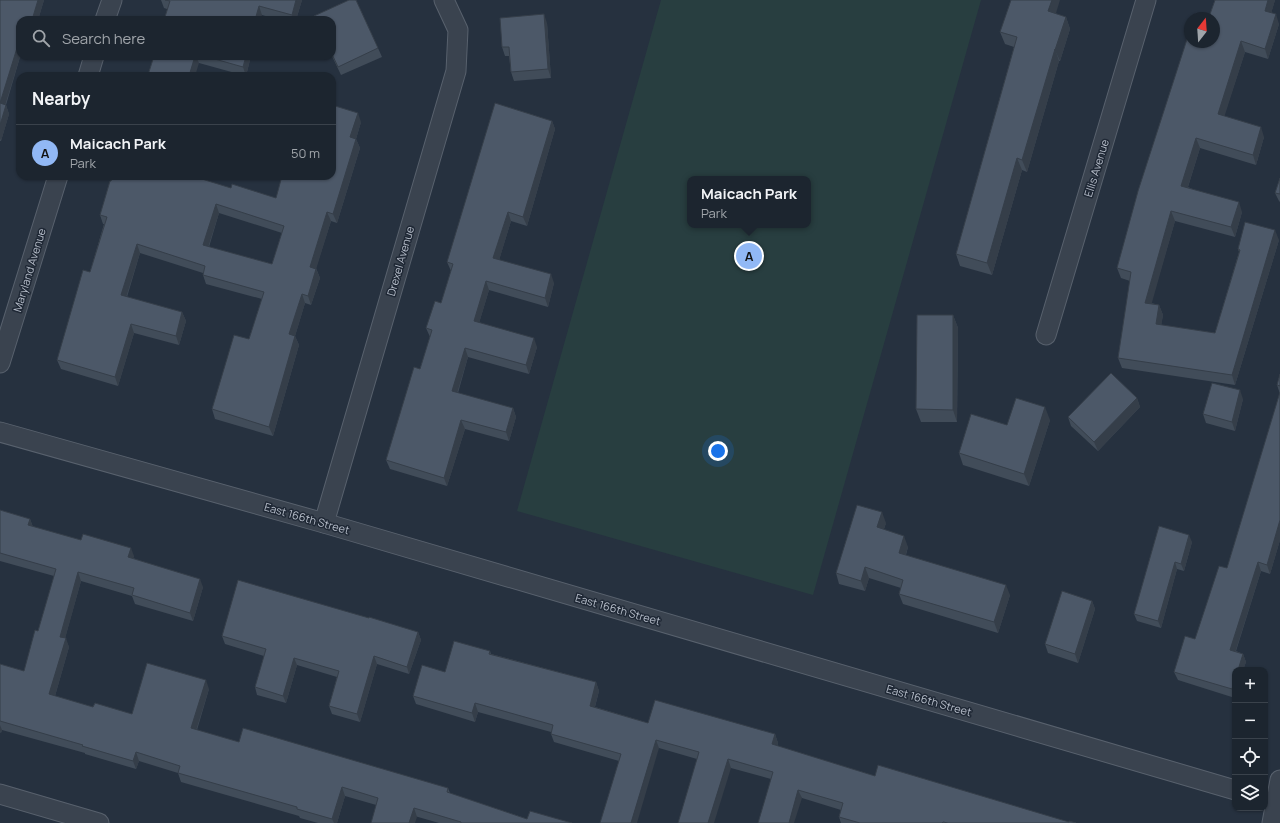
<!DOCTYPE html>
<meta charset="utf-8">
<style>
body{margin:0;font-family:Manrope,sans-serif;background:#252d37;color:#f1f3f6}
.controls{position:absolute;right:12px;bottom:12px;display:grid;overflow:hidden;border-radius:8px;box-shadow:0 1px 3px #0004}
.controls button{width:36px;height:36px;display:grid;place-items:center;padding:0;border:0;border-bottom:1px solid #3a424b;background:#1c252f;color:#f1f3f6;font:20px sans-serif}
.compass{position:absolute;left:1184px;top:12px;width:36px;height:36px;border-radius:50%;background:#1c252f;box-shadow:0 1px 3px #0004;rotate:17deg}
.you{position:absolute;left:718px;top:451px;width:14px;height:14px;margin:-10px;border:3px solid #fff;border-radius:50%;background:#1a73e8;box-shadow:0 0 0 6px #1a73e833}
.badge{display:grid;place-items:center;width:26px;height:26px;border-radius:50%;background:#91b8f5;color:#111;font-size:13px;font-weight:700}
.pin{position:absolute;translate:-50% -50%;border:2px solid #fff;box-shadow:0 1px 4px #0006}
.popup{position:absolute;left:687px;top:176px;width:124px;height:52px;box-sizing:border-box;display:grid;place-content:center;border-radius:8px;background:#1c252f;filter:drop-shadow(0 1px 3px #0005);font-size:13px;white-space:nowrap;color:#a0a5aa}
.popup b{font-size:15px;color:#f1f3f6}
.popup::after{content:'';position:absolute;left:50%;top:100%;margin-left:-8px;border:8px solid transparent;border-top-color:#1c252f}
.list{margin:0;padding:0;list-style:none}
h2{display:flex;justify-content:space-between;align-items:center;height:52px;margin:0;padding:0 16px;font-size:17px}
h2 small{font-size:13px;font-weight:400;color:#a0a5aa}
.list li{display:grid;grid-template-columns:26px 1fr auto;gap:12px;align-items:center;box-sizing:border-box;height:56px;padding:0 16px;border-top:1px solid #3a424b}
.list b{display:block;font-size:15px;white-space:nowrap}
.list p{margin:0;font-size:13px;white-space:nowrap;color:#a0a5aa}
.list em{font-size:13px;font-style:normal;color:#a0a5aa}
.icon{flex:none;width:22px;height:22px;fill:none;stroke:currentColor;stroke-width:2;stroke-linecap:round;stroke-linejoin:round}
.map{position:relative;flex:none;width:1280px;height:823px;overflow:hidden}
.search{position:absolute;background:#1c252f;box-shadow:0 1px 3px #0004;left:16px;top:16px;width:320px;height:44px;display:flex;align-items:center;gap:10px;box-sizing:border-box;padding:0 14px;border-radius:12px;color:#a0a5aa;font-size:15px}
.panel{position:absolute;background:#1c252f;box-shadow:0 1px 3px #0004;left:16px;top:72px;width:320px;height:108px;border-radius:12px}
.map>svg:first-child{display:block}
.green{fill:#283e40;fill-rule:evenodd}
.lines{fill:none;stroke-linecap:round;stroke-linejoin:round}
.minor-casing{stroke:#58616d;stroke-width:21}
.minor{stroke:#3a434f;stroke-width:19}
.wall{fill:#414c59;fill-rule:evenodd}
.shaded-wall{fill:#353e49}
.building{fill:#4c5868;stroke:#353e49;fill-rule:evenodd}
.labels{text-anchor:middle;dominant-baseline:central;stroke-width:3;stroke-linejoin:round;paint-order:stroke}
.street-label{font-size:11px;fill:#b7beca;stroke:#1f2835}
</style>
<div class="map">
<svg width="1280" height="823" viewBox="0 0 1280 823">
<rect width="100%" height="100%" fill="#26313f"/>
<path class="green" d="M661,0H981L813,595L517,511ZM690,179H808V225H690Z"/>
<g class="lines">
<defs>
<g id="minor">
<polyline points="105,20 112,0"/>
<polyline points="88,76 94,56"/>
<polyline points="1046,335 1146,0"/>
<polyline points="0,363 58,176"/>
<polyline points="0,432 324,523 1235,790"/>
<polyline points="324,523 456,71 458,30 444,0"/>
<polyline points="0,794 99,823"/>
<polyline points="1272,823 1280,780"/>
</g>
</defs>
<use href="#minor" class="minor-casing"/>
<use href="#minor" class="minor"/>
</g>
<g class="wall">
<polygon points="0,0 44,0 38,20 20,20 20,56 27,56 26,59 20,57 6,105 9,114 1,141 0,141"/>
<polygon points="161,0 302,0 296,20 279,20 262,15 167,9 164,8"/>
<polygon points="349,0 356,0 378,48 382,57 341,75 332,56 332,20 316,20 314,16"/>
<polygon points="1215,0 1275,0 1271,13 1279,24 1268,59 1245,52 1224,116 1264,137 1256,165 1200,148 1188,187 1242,212 1235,237 1175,221 1151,303 1159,305 1163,315 1161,325 1215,333 1239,252 1238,249 1279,240 1235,385 1122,368 1118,358 1130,281 1121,278 1117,268 1209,17"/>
<polygon points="1056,14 1066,17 1070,29 1060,61 1059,61 1027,172 1022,170 992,275 960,266 956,254 1014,47 1005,44 1000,32"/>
<polygon points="547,23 551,78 514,81 511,72 509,56 505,56 502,47"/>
<polygon points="154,56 251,56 246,76 199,63 148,75"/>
<polygon points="552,121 555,129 527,226 511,221 499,260 554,283 548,307 489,290 479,323 537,347 529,374 468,357 458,393 513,408 516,417 509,441 465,429 447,486 390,469 386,460 420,369 430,337 426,328 441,303 451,271 447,262"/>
<path d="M361,122L356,139L360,148L337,223L331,221L316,268L320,278L311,305L305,303L295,336L299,345L273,436L215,419L212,409L249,339L262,299L206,284L203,275V273L140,253L127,297L182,312L186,321L179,345L134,333L118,386L61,369L57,360L90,272L104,224H103L100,215L231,188L276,198ZM219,213L282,233L272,264L209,247Z"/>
<polygon points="1280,178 1280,202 1279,201 1275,193"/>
<polygon points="953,315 958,328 957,422 921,422 916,409"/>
<polygon points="1280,374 1280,540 1270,574 1261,571 1236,651 1243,654 1246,662 1243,670 1235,670 1235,698 1178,680 1174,672 1195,639 1227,568 1280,394 1277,385"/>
<polygon points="1137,398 1140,407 1098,451 1071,426 1068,417"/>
<polygon points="1243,399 1235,431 1206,423 1203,414"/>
<polygon points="1050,420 1029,486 963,465 959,453 1007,425"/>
<polygon points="0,510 30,519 33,527 134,556 133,558 203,587 193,621 135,604 132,596 81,581 65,638 69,647 55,696 93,707 132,714 209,689 197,730 239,742 448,788 450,793 527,819 572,823 439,823 345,796 337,823 318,823 300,818 299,816 181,782 178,773 139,761 136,769 85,754 85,753 2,730 1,733 0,732 0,664 24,671 38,631 54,576 0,561"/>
<polygon points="886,523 884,529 908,547 906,555 1010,595 998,633 903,604 899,594 901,588 869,578 865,591 839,584 836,573"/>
<polygon points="1159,526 1192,542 1184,571 1177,569 1161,628 1137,621 1134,614"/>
<polygon points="1092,601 1095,609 1078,663 1048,653 1045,644"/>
<polygon points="418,632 421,640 409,674 377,664 360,722 332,714 329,706 337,677 297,665 286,703 257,695 255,687 264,656 225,644 222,636"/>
<polygon points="490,651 491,654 596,682 599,691 595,707 648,723 775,734 778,743 777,746 875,776 1069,822 1076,823 841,823 839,817 841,810 802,798 771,779 731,768 697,759 659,748 619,761 554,742 551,734 551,732 478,712 475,722 416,704 413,696 445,672"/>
</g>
<g class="shaded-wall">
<polygon points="38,0 44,0 38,20 32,20"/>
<polygon points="296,0 302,0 296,20 293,20 292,15"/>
<polygon points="1052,0 1060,0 1053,23 1048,11"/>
<polygon points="1268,0 1275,0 1269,21 1265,11"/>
<polygon points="259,6 262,15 261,20 255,20"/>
<polygon points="544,14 547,23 551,78 548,69"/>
<polygon points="1276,14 1279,24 1268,59 1265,49"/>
<polygon points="1066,17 1070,29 1060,61 1055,50"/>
<polygon points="1241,41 1245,52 1222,124 1218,114"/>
<polygon points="17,48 20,57 3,112 0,103"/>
<polygon points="1055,49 1059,61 1027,172 1022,160"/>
<polygon points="195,56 196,56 199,63 195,76 189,76"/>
<polygon points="246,56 251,56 246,76 243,67"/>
<polygon points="6,105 9,114 1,141 0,138 0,125"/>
<polygon points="358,113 361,122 354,146 350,137"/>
<polygon points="552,121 555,129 527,226 523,217"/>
<polygon points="1261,127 1264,137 1256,165 1253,155"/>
<polygon points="1196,138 1200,148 1185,196 1181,186"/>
<polygon points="356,139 360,148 337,223 333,214"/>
<polygon points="1017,158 1022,170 992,275 987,263"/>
<polygon points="1239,202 1242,212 1235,237 1231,227"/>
<polygon points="216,204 219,213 206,254 203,245"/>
<polygon points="1171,211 1175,221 1149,313 1145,303"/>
<polygon points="327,212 331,221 314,276 310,267"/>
<polygon points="508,212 511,221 497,267 493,258"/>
<polygon points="1275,230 1279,240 1235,385 1232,375"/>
<polygon points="137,244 140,253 124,304 121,295"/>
<polygon points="316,269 320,278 311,305 308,296"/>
<polygon points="551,274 554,283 548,307 545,298"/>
<polygon points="486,281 489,290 477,330 474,321"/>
<polygon points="302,294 305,303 293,343 289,334"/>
<polygon points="1159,305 1163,315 1160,334 1156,324"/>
<polygon points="182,312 186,321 179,345 176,336"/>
<polygon points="953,315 958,328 957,422 953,410"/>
<polygon points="131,324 134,333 118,386 115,377"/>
<polygon points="295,336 299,345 273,436 269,427"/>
<polygon points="534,338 537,347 529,374 526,365"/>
<polygon points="465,348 468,357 455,400 452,391"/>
<polygon points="1240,390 1243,399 1235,431 1232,422"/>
<polygon points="1137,398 1140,407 1098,451 1094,442"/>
<polygon points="1045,407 1050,420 1029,486 1024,474"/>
<polygon points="513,408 516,417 509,441 506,432"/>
<polygon points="461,420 465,429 447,486 444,478"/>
<polygon points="882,512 886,523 881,538 877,527"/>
<polygon points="30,519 33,528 28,525"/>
<polygon points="1280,520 1280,540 1270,574 1267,565"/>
<polygon points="1189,535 1192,542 1184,571 1181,564"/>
<polygon points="904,536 908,547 903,563 899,553"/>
<polygon points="131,548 134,556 131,565 128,557"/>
<polygon points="1175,562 1177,569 1161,628 1158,621"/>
<polygon points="1258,562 1261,571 1233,659 1230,650"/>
<polygon points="865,567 869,578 865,591 861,581"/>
<polygon points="78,572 81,581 65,639 66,638 69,647 53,703 49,694 60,637"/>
<polygon points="200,579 203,587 193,621 190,613"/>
<polygon points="1006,585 1010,595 998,633 994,622"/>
<polygon points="1092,601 1095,609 1078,663 1075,654"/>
<polygon points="418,632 421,640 409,674 407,667"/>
<polygon points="1243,654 1246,662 1243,670 1238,670"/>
<polygon points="374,656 377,664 360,722 357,714"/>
<polygon points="294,658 297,665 286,703 283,696"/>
<polygon points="1235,678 1235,698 1232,689"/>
<polygon points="206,680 209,689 194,737 191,728"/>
<polygon points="596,682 599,691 593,714 590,706"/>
<polygon points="475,703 478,712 475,722 472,713"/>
<polygon points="0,725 2,730 1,733 0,731"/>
<polygon points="775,734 778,743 775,753 772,744"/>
<polygon points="656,740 659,748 637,823 631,823"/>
<polygon points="136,752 139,761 136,769 133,761"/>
<polygon points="728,759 731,768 714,823 708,823"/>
<polygon points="342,787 345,796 337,823 334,823 332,819"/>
<polygon points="798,790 802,798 794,823 789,823"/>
<polygon points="414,808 417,817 415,823 409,823"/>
</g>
<g class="building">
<polygon points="0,0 38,0 32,20 20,20 20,48 17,48 0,103 6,105 0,125"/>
<polygon points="165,0 296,0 292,15 259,6 255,20 164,20 170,1"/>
<polygon points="349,0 356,0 378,48 338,67 332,54 332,20 316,20 314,16"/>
<polygon points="1011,0 1052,0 1048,11 1066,17 1055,50 1055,49 1022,160 1017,158 987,263 956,254 1017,37 1000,32"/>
<polygon points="1215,0 1268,0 1265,11 1276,14 1265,49 1241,41 1218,114 1261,127 1253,155 1196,138 1181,186 1239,202 1231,227 1171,211 1145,303 1159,305 1156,324 1215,333 1240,250 1238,249 1245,222 1275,230 1232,375 1118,358 1131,272 1117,268 1138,191 1190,30 1190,42 1214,42 1214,18 1194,18 1196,13 1209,17"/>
<polygon points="544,14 548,69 511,72 509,47 502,47 500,18"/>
<polygon points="154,56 195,56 189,76 143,76 144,74 148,75"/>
<polygon points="204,56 246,56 243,67"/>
<polygon points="495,103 552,121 523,217 508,212 493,258 551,274 545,298 486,281 474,321 534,338 526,365 465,348 452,391 513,408 506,432 461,420 444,478 386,460 414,367 420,369 432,330 426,328 435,301 441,303 453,264 447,262"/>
<path d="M332,105L358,113L350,137L356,139L333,214L327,212L310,267L316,269L308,296L302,294L289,334L295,336L269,427L212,409L234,335L249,339L264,292L203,275L205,266L137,244L121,295L182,312L176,336L131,324L115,377L57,360L83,270L90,272L107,217L100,215L110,181H111L113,176H192L231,188L232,184L276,198L282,176H332ZM216,204L284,226L272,264L203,245Z"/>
<polygon points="1280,178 1280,194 1275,193"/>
<polygon points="917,315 953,315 953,410 916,409"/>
<polygon points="1111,373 1137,398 1094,442 1068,417"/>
<polygon points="1280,374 1280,386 1277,385"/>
<polygon points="1212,383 1240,390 1232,422 1203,414"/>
<polygon points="1280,392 1280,520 1267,565 1258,562 1230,650 1243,654 1238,670 1235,670 1235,678 1232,689 1174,672 1185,636 1195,639 1219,566 1227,568"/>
<polygon points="1016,398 1045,407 1024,474 959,453 971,414 1007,425"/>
<polygon points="857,505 882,512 877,527 904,536 899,553 1006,585 994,622 899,594 903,580 865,567 861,581 836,573"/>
<polygon points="0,510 30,519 28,525 81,540 83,534 131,548 128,557 200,579 190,613 132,595 134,588 78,572 60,637 66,638 49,694 93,707 95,703 132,714 147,663 206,680 191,728 239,742 243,728 448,788 447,792 527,819 530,811 572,823 461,823 461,822 414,808 409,823 371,823 378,798 342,787 332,819 297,809 297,807 178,773 180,766 136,752 133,761 82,746 83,745 0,721 0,664 24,671 35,630 38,631 56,569 0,553"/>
<polygon points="1159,526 1189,535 1181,564 1175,562 1158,621 1134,614"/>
<polygon points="238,580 369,618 369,617 418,632 407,667 374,656 357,714 329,706 339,671 294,658 283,696 255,687 266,649 222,636"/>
<polygon points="1062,591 1092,601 1075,654 1045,644"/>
<polygon points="454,641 490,651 489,654 596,682 590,706 648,723 655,700 775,734 772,744 875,776 878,765 1069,822 1069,821 1076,823 948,823 943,822 942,823 860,823 839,817 843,803 798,790 789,823 758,823 773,772 728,759 708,823 678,823 699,752 656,740 631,823 600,823 621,754 551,734 553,725 475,703 472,713 413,696 422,665 445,672"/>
</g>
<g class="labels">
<g class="street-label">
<text transform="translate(1096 168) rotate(-73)">Ellis Avenue</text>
<text transform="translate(400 261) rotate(-74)">Drexel Avenue</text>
<text transform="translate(29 270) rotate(-73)">Maryland Avenue</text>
<text transform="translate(307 518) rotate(16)">East 166th Street</text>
<text transform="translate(618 609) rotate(16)">East 166th Street</text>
<text transform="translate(929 700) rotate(16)">East 166th Street</text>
</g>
</g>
</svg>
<div class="controls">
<button>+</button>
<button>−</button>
<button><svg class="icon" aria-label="locate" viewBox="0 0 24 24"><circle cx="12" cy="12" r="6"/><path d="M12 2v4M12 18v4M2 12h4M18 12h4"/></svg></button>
<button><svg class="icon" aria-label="layers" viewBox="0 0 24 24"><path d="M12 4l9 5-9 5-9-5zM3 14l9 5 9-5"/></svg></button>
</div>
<svg class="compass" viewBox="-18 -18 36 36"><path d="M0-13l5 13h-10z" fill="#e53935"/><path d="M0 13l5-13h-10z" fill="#a0a5aa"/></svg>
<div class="you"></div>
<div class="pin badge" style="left:749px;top:256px">A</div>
<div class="popup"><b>Maicach Park</b>Park</div>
<div class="search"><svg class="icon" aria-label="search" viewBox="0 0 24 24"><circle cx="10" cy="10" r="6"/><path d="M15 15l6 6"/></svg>Search here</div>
<section class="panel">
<h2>Nearby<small></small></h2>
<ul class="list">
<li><span class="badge">A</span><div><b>Maicach Park</b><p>Park</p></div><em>50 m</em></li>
</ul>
</section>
</div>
